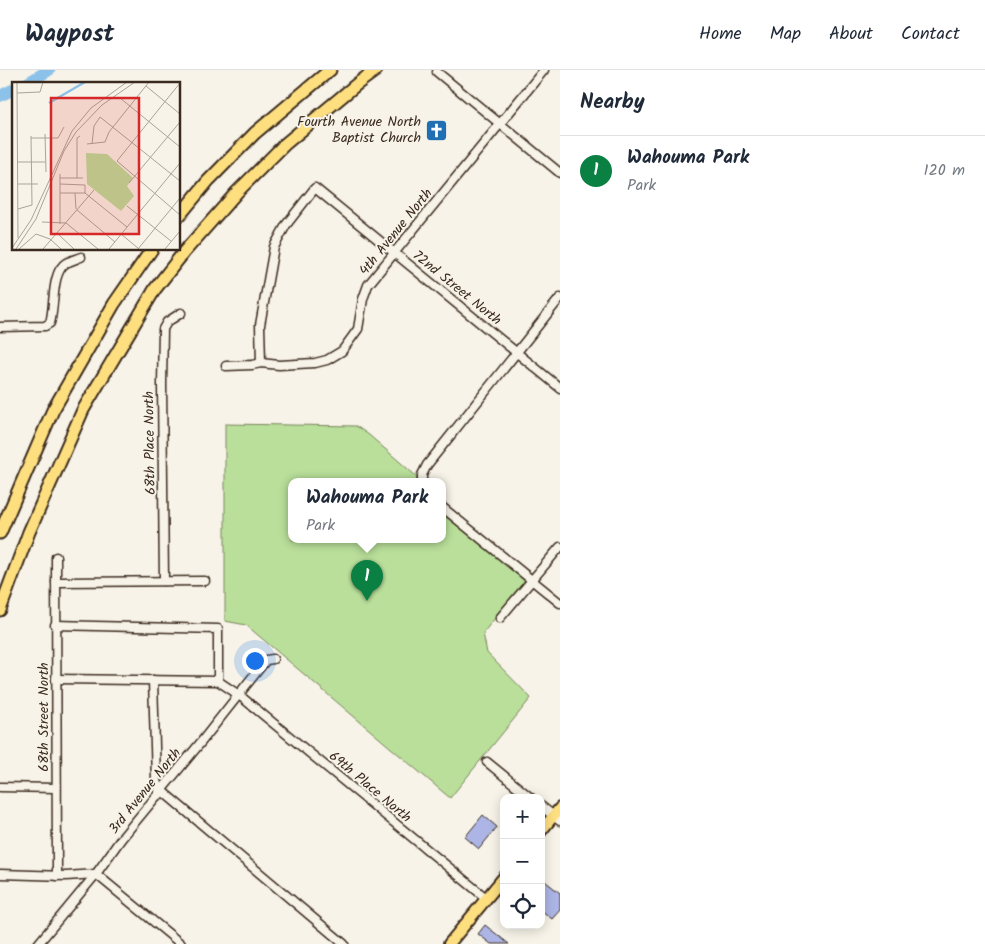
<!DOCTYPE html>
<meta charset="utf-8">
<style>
body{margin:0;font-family:Kalam,sans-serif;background:#f2f2f3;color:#1f2937}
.controls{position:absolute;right:15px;bottom:15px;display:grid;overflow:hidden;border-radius:10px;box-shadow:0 2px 12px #0003}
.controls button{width:45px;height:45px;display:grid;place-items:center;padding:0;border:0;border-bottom:1px solid #e0e1e3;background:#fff;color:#1f2937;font:25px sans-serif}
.you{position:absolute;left:254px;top:590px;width:18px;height:18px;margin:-12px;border:4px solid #fff;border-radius:50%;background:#1a73e8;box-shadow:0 0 0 8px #1a73e833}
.badge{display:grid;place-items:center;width:32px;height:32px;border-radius:50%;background:#0b8043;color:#fff;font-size:16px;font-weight:700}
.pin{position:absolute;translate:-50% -41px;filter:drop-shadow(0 1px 2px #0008)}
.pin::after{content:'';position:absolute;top:26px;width:18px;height:15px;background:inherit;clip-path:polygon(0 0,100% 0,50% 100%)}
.popup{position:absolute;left:288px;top:408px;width:158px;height:65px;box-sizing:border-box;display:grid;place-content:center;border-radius:10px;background:#fff;filter:drop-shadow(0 1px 4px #0005);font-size:16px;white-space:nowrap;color:#747a83}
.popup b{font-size:19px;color:#1f2937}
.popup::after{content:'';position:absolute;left:50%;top:100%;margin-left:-10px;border:10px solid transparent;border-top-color:#fff}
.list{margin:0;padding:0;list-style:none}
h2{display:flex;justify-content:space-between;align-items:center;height:65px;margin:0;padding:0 20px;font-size:21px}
h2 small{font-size:16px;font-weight:400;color:#747a83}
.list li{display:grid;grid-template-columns:32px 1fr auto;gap:15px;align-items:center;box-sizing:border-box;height:70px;padding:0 20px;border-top:1px solid #e0e1e3}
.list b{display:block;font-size:19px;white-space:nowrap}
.list p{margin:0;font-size:16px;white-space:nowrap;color:#747a83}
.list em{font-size:16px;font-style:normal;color:#747a83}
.icon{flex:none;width:28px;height:28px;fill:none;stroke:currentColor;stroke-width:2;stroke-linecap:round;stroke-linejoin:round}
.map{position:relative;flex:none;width:560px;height:874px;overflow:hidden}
header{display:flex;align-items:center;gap:30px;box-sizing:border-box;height:70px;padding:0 25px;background:#fff;border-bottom:1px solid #e0e1e3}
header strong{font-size:24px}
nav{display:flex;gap:28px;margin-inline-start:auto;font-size:18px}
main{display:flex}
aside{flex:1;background:#fff}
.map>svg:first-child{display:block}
.green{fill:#b9df9a;stroke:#7a845c}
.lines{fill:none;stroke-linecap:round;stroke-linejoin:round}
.river{stroke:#8cc2ea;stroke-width:12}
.building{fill:#acb5e5;stroke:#3b2a1e}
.minor-casing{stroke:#3b2a1e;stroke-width:11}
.major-casing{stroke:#3b2a1e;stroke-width:14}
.highway-casing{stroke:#3b2a1e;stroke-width:15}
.minor{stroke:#f7f3e8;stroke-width:8}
.major{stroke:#fedf80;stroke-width:10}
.highway{stroke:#fedf80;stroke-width:11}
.labels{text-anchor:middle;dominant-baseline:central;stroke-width:4;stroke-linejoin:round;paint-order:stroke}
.poi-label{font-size:14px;fill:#3b2a1e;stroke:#f7f3e8;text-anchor:end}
.street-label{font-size:14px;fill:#3b2a1e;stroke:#f7f3e8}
.inset-river{fill:none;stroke:#8cc2ea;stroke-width:2.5}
.inset-road{fill:none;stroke:#aca397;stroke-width:1}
.view{fill:#d62828;fill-opacity:0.15;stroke:#d62828;stroke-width:2.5}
.inset-edge{fill:none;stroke:#3b2a1e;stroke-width:2.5}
</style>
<header>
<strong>Waypost</strong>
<nav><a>Home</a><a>Map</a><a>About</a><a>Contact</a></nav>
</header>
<main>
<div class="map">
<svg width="560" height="874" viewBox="0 0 560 874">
<rect width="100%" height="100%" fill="#f7f3e8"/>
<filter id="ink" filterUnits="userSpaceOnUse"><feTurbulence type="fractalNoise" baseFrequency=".02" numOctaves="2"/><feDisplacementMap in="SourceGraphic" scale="10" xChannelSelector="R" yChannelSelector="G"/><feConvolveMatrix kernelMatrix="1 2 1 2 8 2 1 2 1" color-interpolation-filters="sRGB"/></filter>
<g filter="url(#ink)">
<polygon class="green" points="225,354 356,356 369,365 416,406 418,412 292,412 292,470 442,470 442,442 525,511 483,563 487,583 531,628 450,728 246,555 225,551"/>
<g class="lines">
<g class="river">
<polyline points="26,14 49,0"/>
<polyline points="0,26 14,19"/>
</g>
</g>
<g class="building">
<polygon points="483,745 497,757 479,779 465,767"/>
<polygon points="541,808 560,823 560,840 552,849 541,840"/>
<polygon points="485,855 509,874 491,874 478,864"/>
</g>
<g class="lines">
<defs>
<g id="minor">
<polyline points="437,2 560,103"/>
<path d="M0,257L45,256L50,253C55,237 51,202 66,193C70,191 76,189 81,187"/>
<polyline points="261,293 260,255 274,177 286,155 315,118 560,318"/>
<polyline points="226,296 252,295 261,293 279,295 315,293 327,290 342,281 358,259 363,229 368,215 544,0"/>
<polyline points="422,412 422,405 427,395 560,228"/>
<polyline points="442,437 560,533"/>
<polyline points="56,487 57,806"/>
<polyline points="164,511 162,314 163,259 167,252 181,243"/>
<polyline points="56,512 205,511"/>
<polyline points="500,548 560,477"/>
<polyline points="55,555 218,559 218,611"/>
<polyline points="56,609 218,611 239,625 486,828"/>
<polyline points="153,610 156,709 159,725"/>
<polyline points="487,692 531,728"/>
<polyline points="0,717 56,718"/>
<polyline points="161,720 344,874"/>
<polyline points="541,736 560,751"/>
<polyline points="0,804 66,806 96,804 181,874"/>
<polyline points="38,874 96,804 121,769 202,671 266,590 273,589"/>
</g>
<g id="major">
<polyline points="541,761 560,738"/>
<polyline points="449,874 504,807"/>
</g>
<g id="highway">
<polyline points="179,146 208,111 255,63 330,0"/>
<polyline points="0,463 53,340 114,234 152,179"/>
<polyline points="0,540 29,462 83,340 155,219 184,182 237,122 285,74 357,14 376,0"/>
</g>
</defs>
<use href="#minor" class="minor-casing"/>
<use href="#major" class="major-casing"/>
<use href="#highway" class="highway-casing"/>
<use href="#minor" class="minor"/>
<use href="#major" class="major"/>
<use href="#highway" class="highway"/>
</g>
</g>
<defs>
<symbol id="church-square" viewBox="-11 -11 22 22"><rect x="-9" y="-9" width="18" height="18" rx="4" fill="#1f6fb2" stroke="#f7f3e8"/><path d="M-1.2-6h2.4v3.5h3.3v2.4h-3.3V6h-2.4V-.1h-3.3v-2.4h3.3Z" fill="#fff"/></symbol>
</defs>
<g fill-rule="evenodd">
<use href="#church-square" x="424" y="48" width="25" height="25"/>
</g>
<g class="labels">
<g class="poi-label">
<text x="421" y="52">Fourth Avenue North<tspan x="421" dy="16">Baptist Church</tspan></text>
</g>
<g class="street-label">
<text transform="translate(396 162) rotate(-51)">4th Avenue North</text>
<text transform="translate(457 218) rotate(39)">72nd Street North</text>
<text transform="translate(150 373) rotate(-91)">68th Place North</text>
<text transform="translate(44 647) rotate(-90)">68th Street North</text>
<text transform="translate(370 717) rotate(40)">69th Place North</text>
<text transform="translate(145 721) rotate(-51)">3rd Avenue North</text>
</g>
</g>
<g transform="translate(12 12)">
<rect width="168" height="168" fill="#f7f3e8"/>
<path d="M74,71L95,72L121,96L115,104L122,114L109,129L75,102Z" fill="#b9df9a"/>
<path class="inset-river" d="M37,21L73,0"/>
<path class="inset-road" d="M5,0L6,156M168,1L105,79L168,133M134,4L168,32M5,11L28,10L31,0M108,16L168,65M33,52L34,90M19,56H46L52,45M75,62L93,60L97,50L137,0M80,62L82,44L88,35L168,99M6,80H33M48,92V142M48,96H71M65,96V56L68,54M117,101L168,40M6,102H26M48,102L73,103V111M48,111H73L115,145M63,111L64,127M115,124L159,159M6,127L20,123L19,54M65,128L103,160M30,140L54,141L86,167M46,152L62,167M109,152L127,167M0,166L19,138L60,49L79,26L115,0M4,167L24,137L52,69L64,50L90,23L123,0M7,167L24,152L38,157L49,167M31,167L82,108M97,167L168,81M126,167L168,116M153,167L168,149"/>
<path class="view" d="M39,16H127V152H39Z"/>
<rect width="168" height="168" class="inset-edge"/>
</g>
</svg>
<div class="controls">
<button>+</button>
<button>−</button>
<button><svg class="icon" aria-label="locate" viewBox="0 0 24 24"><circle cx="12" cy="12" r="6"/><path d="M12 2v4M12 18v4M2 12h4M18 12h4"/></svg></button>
</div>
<div class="you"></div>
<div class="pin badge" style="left:367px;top:531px">1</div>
<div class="popup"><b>Wahouma Park</b>Park</div>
</div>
<aside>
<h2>Nearby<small></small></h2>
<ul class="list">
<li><span class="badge">1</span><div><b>Wahouma Park</b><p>Park</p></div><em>120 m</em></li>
</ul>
</aside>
</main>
